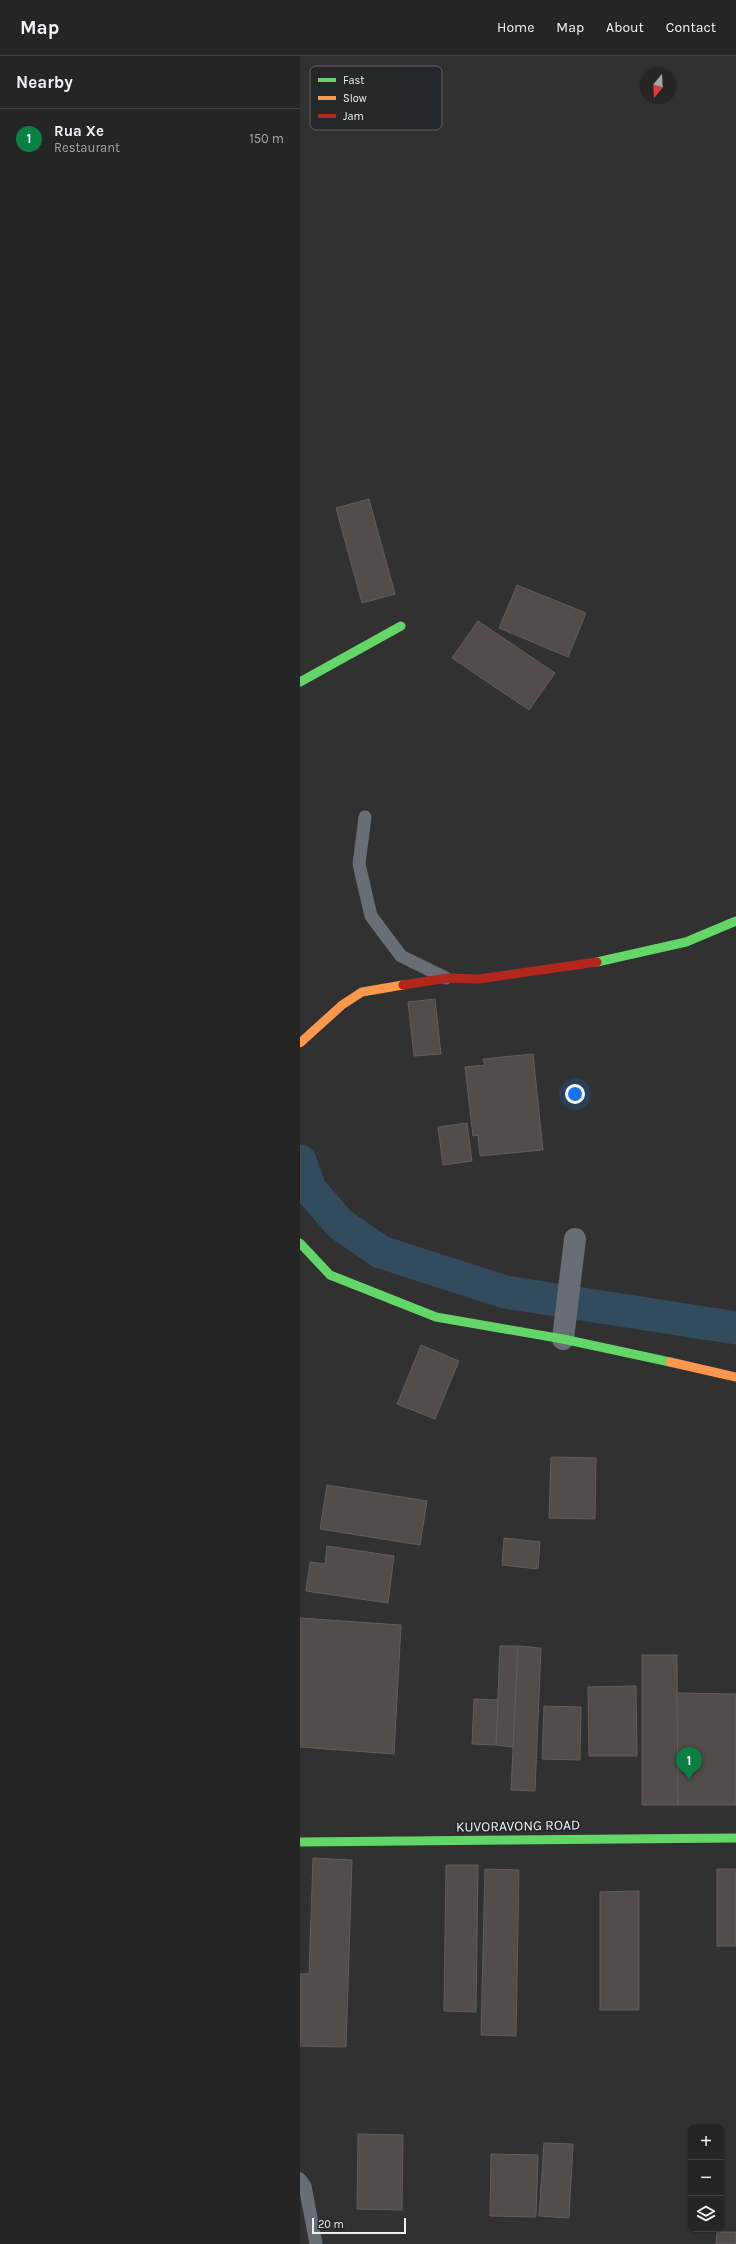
<!DOCTYPE html>
<meta charset="utf-8">
<style>
body{margin:0;font-family:Karla,sans-serif;background:#313132;color:#f1f3f6}
.controls{position:absolute;right:12px;bottom:12px;display:grid;overflow:hidden;border-radius:8px;box-shadow:0 1px 3px #0004}
.controls button{width:36px;height:36px;display:grid;place-items:center;padding:0;border:0;border-bottom:1px solid #424243;background:#252526;color:#f1f3f6;font:20px sans-serif}
.compass{position:absolute;left:340px;top:12px;width:36px;height:36px;border-radius:50%;background:#252526;box-shadow:0 1px 3px #0004;rotate:198deg}
.scale{position:absolute;left:12px;bottom:10px;width:94px;box-sizing:border-box;padding-left:4px;border:2px solid #eeeff1;border-top:0;font-size:11px;line-height:14px;white-space:nowrap;color:#eeeff1;-webkit-text-stroke:3px #262729;paint-order:stroke}
.you{position:absolute;left:275px;top:1038px;width:14px;height:14px;margin:-10px;border:3px solid #fff;border-radius:50%;background:#1a73e8;box-shadow:0 0 0 6px #1a73e833}
.badge{display:grid;place-items:center;width:26px;height:26px;border-radius:50%;background:#0b8043;color:#fff;font-size:13px;font-weight:700}
.pin{position:absolute;translate:-50% -33px;filter:drop-shadow(0 1px 2px #0008)}
.pin::after{content:'';position:absolute;top:21px;width:14px;height:12px;background:inherit;clip-path:polygon(0 0,100% 0,50% 100%)}
.list{margin:0;padding:0;list-style:none}
h2{display:flex;justify-content:space-between;align-items:center;height:52px;margin:0;padding:0 16px;font-size:17px}
h2 small{font-size:13px;font-weight:400;color:#a3a5a7}
.list li{display:grid;grid-template-columns:26px 1fr auto;gap:12px;align-items:center;box-sizing:border-box;height:60px;padding:0 16px;border-top:1px solid #424243}
.list b{display:block;font-size:15px;white-space:nowrap}
.list p{margin:0;font-size:13px;white-space:nowrap;color:#a3a5a7}
.list em{font-size:13px;font-style:normal;color:#a3a5a7}
.icon{flex:none;width:22px;height:22px;fill:none;stroke:currentColor;stroke-width:2;stroke-linecap:round;stroke-linejoin:round}
.map{position:relative;flex:none;width:436px;height:2188px;overflow:hidden}
header{display:flex;align-items:center;gap:24px;box-sizing:border-box;height:56px;padding:0 20px;background:#252526;border-bottom:1px solid #424243}
header strong{font-size:19px}
nav{display:flex;gap:22px;margin-inline-start:auto;font-size:14px}
main{display:flex}
aside{flex:1;background:#252526}
.map>svg:first-child{display:block}
.lines{fill:none;stroke-linecap:round;stroke-linejoin:round}
.canal{stroke:#324c5e;stroke-width:33}
.building{fill:#534c4b;stroke:#5e5e5e}
.lane{stroke:#686d76;stroke-width:13}
.street{stroke:#686d76;stroke-width:22}
.fast{stroke:#63d668;stroke-width:9}
.slow{stroke:#ff974d;stroke-width:9}
.jam{stroke:#b3261e;stroke-width:9}
.labels{text-anchor:middle;dominant-baseline:central;stroke-width:3.5;stroke-linejoin:round;paint-order:stroke}
.street-label{font-size:14px;fill:#eeeff1;stroke:#262729}
.key{fill:#262729;stroke:#626365;stroke-width:1}
.key-label{font-size:11px;fill:#eeeff1}
</style>
<header>
<strong>Map</strong>
<nav><a>Home</a><a>Map</a><a>About</a><a>Contact</a></nav>
</header>
<main>
<aside>
<h2>Nearby<small></small></h2>
<ul class="list">
<li><span class="badge">1</span><div><b>Rua Xe</b><p>Restaurant</p></div><em>150 m</em></li>
</ul>
</aside>
<div class="map">
<svg width="436" height="2188" viewBox="0 0 436 2188">
<rect width="100%" height="100%" fill="#313132"/>
<g class="lines">
<polyline class="canal" points="0,1105 10,1133 40,1168 81,1196 205,1236 436,1272"/>
</g>
<g class="building">
<polygon points="69,443 95,538 62,547 36,452"/>
<polygon points="217,529 286,557 268,601 199,572"/>
<polygon points="178,565 255,617 229,654 152,602"/>
<polygon points="135,943 141,998 114,1000 108,946"/>
<polygon points="233,998 243,1094 180,1100 178,1079 173,1080 165,1011 185,1009 183,1003"/>
<polygon points="167,1067 172,1105 143,1109 138,1071"/>
<polygon points="121,1289 159,1305 135,1363 97,1348"/>
<polygon points="251,1401 296,1402 295,1463 249,1462"/>
<polygon points="27,1429 127,1445 120,1489 20,1473"/>
<polygon points="204,1482 240,1486 238,1513 202,1509"/>
<polygon points="27,1490 94,1500 88,1547 6,1535 10,1506 25,1508"/>
<polygon points="0,1562 101,1569 94,1698 0,1691"/>
<polygon points="200,1590 218,1590 213,1691 196,1689"/>
<polygon points="218,1590 241,1592 235,1735 211,1734"/>
<polygon points="342,1599 377,1599 378,1749 342,1749"/>
<polygon points="336,1630 337,1700 289,1700 288,1631"/>
<polygon points="377,1637 436,1638 436,1749 378,1749"/>
<polygon points="174,1643 198,1644 196,1689 172,1688"/>
<polygon points="244,1650 281,1651 280,1704 242,1703"/>
<polygon points="13,1802 52,1804 46,1991 0,1990 0,1918 9,1918"/>
<polygon points="146,1809 178,1809 176,1956 144,1955"/>
<polygon points="185,1813 219,1814 216,1980 181,1979"/>
<rect x="417" y="1813" width="19" height="77"/>
<polygon points="339,1835 339,1954 300,1954 300,1836"/>
<polygon points="58,2078 103,2079 102,2154 57,2153"/>
<polygon points="244,2087 273,2088 269,2162 239,2160"/>
<polygon points="191,2098 238,2099 236,2161 190,2160"/>
<polygon points="417,2176 436,2176 436,2188 416,2188"/>
</g>
<g class="lines">
<g class="lane">
<polyline points="65,761 59,808 71,860 101,900 146,922"/>
<polyline points="0,2123 5,2130 16,2188"/>
</g>
<polyline class="street" points="263,1283 275,1183"/>
<g class="fast">
<polyline points="0,626 101,570"/>
<polyline points="297,906 386,886 436,865"/>
<polyline points="0,1187 30,1219 136,1261 263,1283 370,1306"/>
<polyline points="0,1786 436,1782"/>
</g>
<g class="slow">
<polyline points="0,987 42,949 62,936 103,929"/>
<polyline points="370,1306 436,1321"/>
</g>
<polyline class="jam" points="103,929 148,922 179,923 297,906"/>
</g>
<g class="labels">
<g class="street-label">
<text transform="translate(218 1770) rotate(-1)">KUVORAVONG ROAD</text>
</g>
</g>
<rect x="10" y="10" width="132" height="64" rx="6" class="key"/>
<rect x="18" y="22" width="18" height="4" fill="#63d668"/>
<rect x="18" y="40" width="18" height="4" fill="#ff974d"/>
<rect x="18" y="58" width="18" height="4" fill="#b3261e"/>
<g class="key-label">
<text x="43" y="28">Fast</text>
<text x="43" y="46">Slow</text>
<text x="43" y="64">Jam</text>
</g>
</svg>
<div class="controls">
<button>+</button>
<button>−</button>
<button><svg class="icon" aria-label="layers" viewBox="0 0 24 24"><path d="M12 4l9 5-9 5-9-5zM3 14l9 5 9-5"/></svg></button>
</div>
<svg class="compass" viewBox="-18 -18 36 36"><path d="M0-13l5 13h-10z" fill="#e53935"/><path d="M0 13l5-13h-10z" fill="#a3a5a7"/></svg>
<div class="scale">20 m</div>
<div class="you"></div>
<div class="pin badge" style="left:389px;top:1724px">1</div>
</div>
</main>
